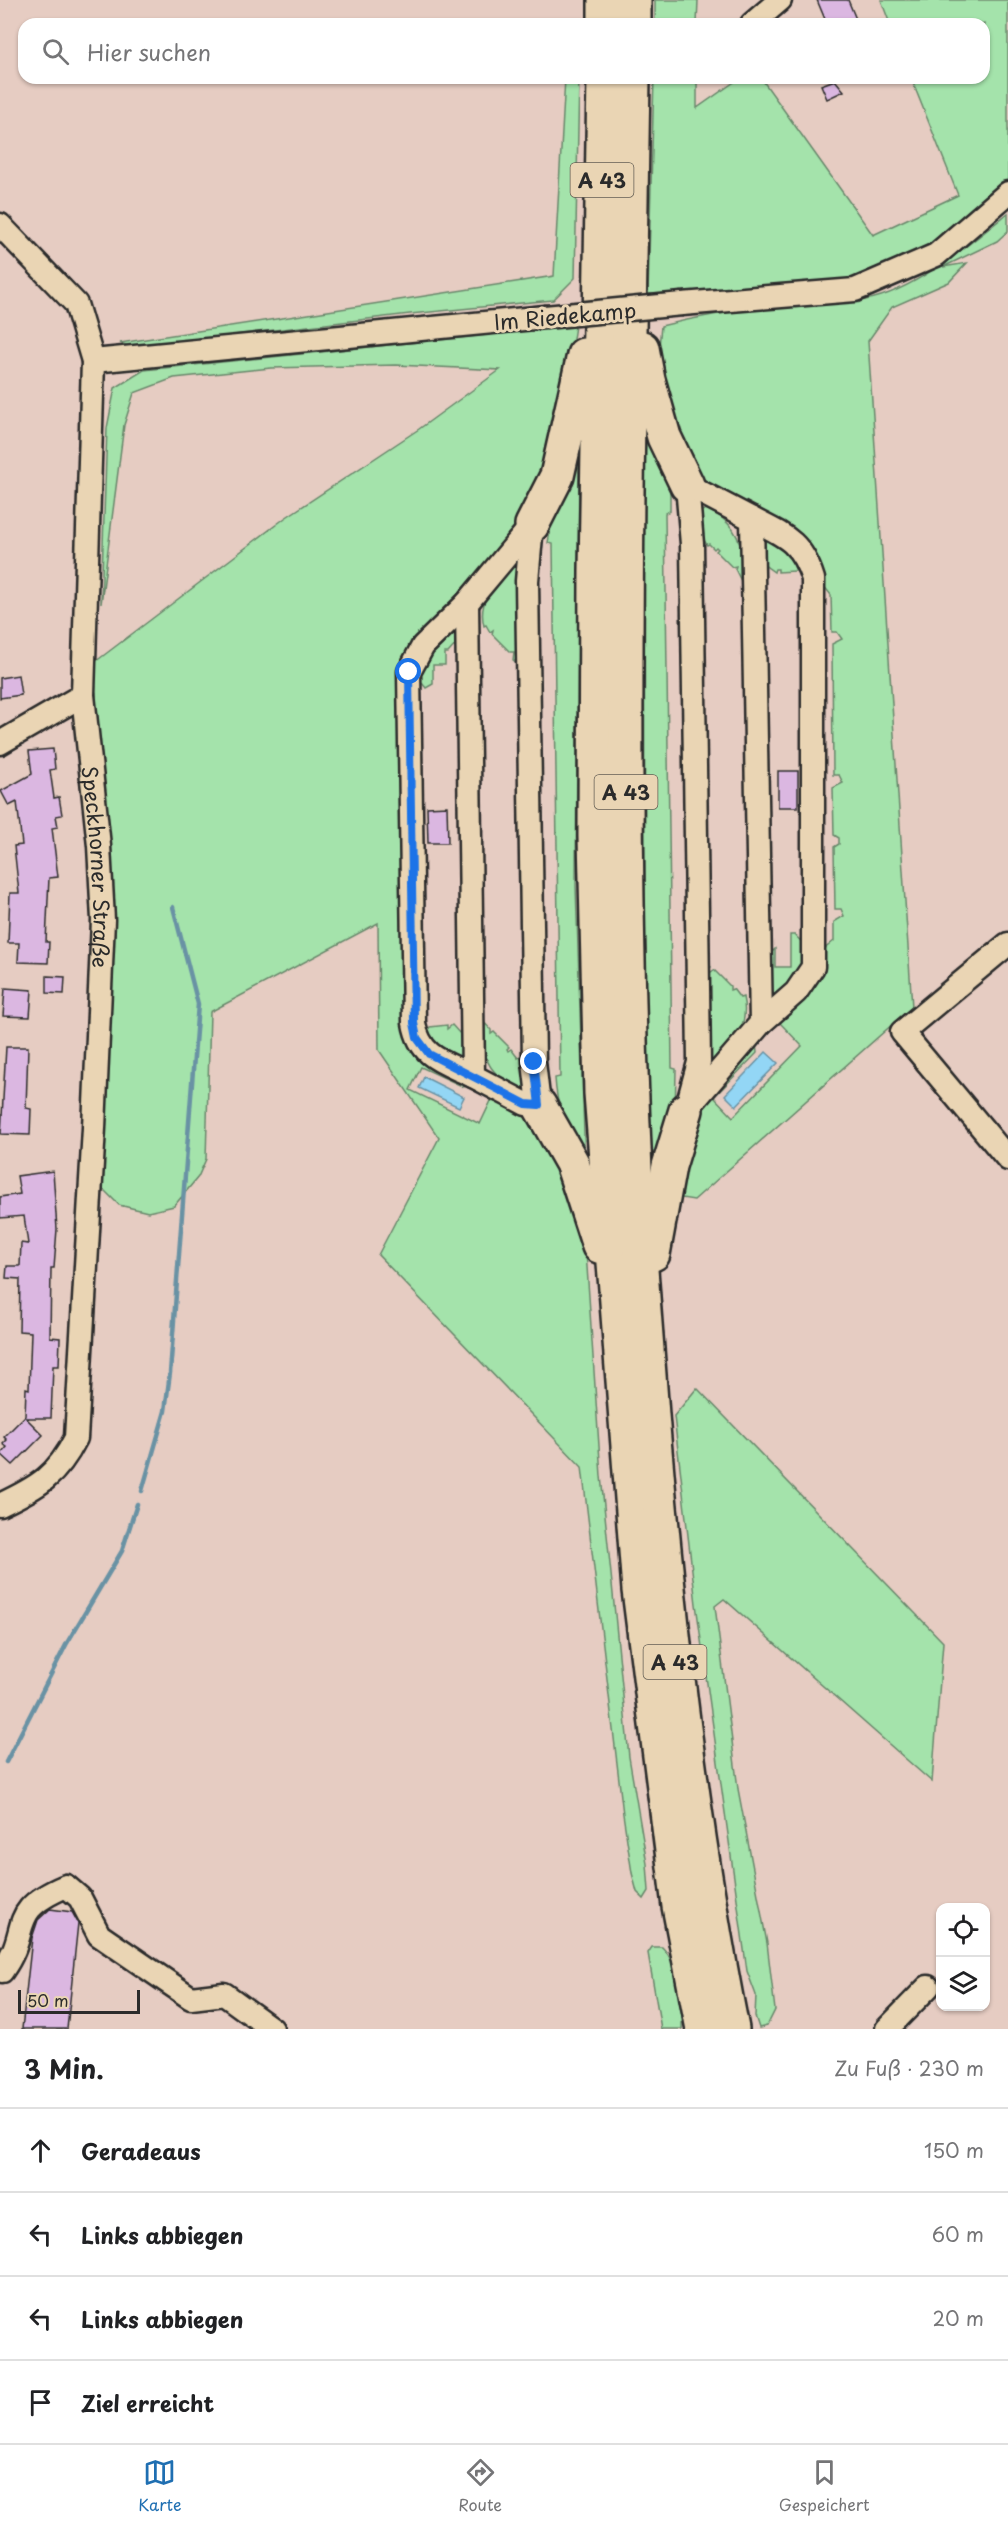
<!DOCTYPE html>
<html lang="de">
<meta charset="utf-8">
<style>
body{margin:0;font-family:"Playpen Sans",sans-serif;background:#f6f6f6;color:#202124}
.controls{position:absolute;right:18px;bottom:18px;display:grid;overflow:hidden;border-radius:12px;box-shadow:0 2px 4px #0004}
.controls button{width:54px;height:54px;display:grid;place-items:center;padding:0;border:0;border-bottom:2px solid #e0e0e0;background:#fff;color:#202124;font:30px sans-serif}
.scale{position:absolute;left:18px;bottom:15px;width:122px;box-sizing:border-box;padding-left:6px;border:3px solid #2b2b2b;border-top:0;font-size:16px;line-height:21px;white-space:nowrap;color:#2b2b2b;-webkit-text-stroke:4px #ead5b4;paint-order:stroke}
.stop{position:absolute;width:18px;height:18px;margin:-14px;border:4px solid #1a73e8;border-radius:50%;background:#fff}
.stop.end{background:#1a73e8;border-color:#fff;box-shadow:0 2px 6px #0008}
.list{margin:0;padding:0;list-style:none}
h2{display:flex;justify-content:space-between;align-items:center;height:78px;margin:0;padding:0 24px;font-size:26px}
h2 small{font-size:20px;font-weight:400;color:#757577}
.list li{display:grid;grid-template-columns:39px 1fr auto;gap:18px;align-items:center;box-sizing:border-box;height:84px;padding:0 24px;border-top:2px solid #e0e0e0}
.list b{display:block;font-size:22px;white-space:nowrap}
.list em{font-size:20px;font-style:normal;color:#757577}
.icon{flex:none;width:33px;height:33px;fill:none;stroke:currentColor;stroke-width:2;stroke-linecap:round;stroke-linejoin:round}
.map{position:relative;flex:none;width:1008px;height:2029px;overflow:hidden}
.search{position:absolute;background:#fff;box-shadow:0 2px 4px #0004;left:18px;right:18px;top:18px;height:66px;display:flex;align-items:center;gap:15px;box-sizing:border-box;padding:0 21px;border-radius:18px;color:#757577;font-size:22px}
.sheet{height:414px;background:#fff}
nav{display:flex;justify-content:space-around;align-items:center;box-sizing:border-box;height:84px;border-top:2px solid #e0e0e0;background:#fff;font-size:16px;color:#757577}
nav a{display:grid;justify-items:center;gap:3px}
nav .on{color:#1f6fb2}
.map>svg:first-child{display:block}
.green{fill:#a4e3ab;stroke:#68876b;stroke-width:1.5}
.water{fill:#93d6f5;stroke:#6992a4;stroke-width:1.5}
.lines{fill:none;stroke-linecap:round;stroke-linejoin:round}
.stream{stroke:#6992a4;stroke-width:4.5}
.building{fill:#dbb7e1;stroke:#2b2b2b;stroke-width:1.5}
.minor-casing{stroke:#2b2b2b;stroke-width:27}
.highway-casing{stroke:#2b2b2b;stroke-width:38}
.minor{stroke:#ead5b4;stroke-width:22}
.highway{stroke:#ead5b4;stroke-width:33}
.minor-bridge-casing{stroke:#2b2b2b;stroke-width:27;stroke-linecap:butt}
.minor-bridge{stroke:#ead5b4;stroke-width:22}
.route{stroke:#1a73e8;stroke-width:8}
.labels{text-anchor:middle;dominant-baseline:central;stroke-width:6;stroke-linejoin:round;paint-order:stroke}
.shield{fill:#ead5b4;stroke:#645e54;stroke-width:1.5}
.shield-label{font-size:20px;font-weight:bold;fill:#2b2b2b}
.street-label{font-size:21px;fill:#2b2b2b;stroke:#ead5b4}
</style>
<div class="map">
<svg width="1008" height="2029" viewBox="0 0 1008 2029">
<rect width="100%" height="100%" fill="#e6ccc2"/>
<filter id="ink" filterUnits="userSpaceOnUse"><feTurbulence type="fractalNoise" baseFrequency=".0167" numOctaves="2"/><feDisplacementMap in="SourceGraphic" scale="12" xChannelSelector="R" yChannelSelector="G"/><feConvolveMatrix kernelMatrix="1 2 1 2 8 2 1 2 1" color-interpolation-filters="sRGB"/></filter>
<g filter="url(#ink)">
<g class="green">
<polygon points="655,0 698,0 697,24 655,24"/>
<polygon points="881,0 1008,0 1008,189 936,251 854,286 648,294 654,78 697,78 697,108 740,78 761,78 873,235 958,195 911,78 984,78 984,24 890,24"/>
<polygon points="565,78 579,78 575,278 553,300 410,314 132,347 120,343 554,276"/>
<path d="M1008,213V231L997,241L943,267L967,263L949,282L892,307L868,341L912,1007L694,1200L675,1197L699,1110L756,1043L757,1053L714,1097L733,1117L802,1046L780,1023L822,951L834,941V922L844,916L841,909H835L834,847L839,844V838L834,835L833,788L843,783L839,775H833L832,644L842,639L837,632H832L831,595L820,581L701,480L688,463L657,369L661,326C705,315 751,308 796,304C819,302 843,304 865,300C913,292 971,243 1008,213Z"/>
<polygon points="575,326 555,454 521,526 468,586 418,636 405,1011 465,1084 464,1087 421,1067 410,1090 480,1124 491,1101 495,1102 497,1099 527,1115 542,1129 584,1222 601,1476 612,1584 629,1757 647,1864 649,1891 644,1899 637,1892 632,1873 623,1814 582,1467 378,1255 439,1138 379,1050 378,923 210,1012 206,1159 198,1177 174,1206 148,1212 119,1205 99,1185 91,665 285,518 419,429 500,370 396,365 271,368 174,378 134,393 124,425 101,604 107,428 115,388 144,370"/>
<polygon points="644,418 670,486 670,511 665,513 672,1068 676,1069 675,1118 651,1190 645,987"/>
<path d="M579,449L576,886L585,1165C569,1132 557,1115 555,1078L560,1077L553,544L548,543L552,519Z"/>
<path d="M707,508C729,520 742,535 742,561C742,567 743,574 740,579L735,569L736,566L732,567L716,551L718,549L716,547L714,549L709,544L707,545L703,538L700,512Z"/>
<polygon points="769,537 777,541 801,567 795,571 778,572 778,569 775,569 774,572 763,564 763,539"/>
<path d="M513,566L518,569V664L513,660L514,652H510L492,634L493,630L490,632L486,625L484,626C477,599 495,584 513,566Z"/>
<polygon points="452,625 457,630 457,643 448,653 445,653 445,665 433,665 433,684 426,688 418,678 422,661"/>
<polygon points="790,935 795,935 807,948 805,962 781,995 768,1000 767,957 775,949 775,967 790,967"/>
<path d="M706,963L711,967L709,970L711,972L714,970L730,986V990L733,989L740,998L743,997C750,1029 733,1040 712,1061L706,1059Z"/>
<path d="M483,1021L491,1030V1034L494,1032L509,1047L507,1049L508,1051L511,1049L518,1058L520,1056L525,1069V1087L520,1090C484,1070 484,1060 483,1021Z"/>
<polygon points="447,1025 447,1029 452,1025 461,1035 462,1059 457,1062 443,1055 425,1032 430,1027"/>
<polygon points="697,1388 943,1642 932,1782 724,1599 715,1606 738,1789 767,1943 775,2010 767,2026 759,2028 755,2016 756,1995 747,1971 696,1604 674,1416"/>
<path d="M652,1947H662C679,1964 683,2005 682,2029H661L648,1953Z"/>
</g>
<g class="water">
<polygon points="766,1052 778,1063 736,1106 725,1095"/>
<polygon points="424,1077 464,1097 459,1107 419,1088"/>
</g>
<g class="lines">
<g class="stream">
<polyline points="142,1491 165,1411 170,1373 198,1004 173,907"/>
<polyline points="6,1762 67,1643 122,1551 137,1504"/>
</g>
</g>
<g class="building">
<polygon points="817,0 848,0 858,24 827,24"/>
<polygon points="835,80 844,91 827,99 821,85"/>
<polygon points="18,675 21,695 0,698 0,678"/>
<polygon points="53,749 55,769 50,770 54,798 59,797 62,815 56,816 58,827 52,828 58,877 49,878 46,942 49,942 48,963 18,962 19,943 8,943 10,893 19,893 14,846 22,845 17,802 9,806 1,791 32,774 29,751"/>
<rect x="778" y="771" width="20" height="36"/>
<polygon points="447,806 448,843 428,843 427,807"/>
<polygon points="47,976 65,977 64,994 47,993"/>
<polygon points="5,988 32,990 30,1017 3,1016"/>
<polygon points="6,1047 28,1047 26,1108 31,1109 30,1135 1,1134"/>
<polygon points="53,1171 57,1229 54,1268 51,1268 50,1337 60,1338 59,1366 53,1366 51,1418 26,1418 43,1435 13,1465 1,1454 7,1447 3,1444 7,1440 4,1437 25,1416 26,1388 29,1389 31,1332 19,1331 20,1279 6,1278 7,1266 20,1266 21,1243 28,1244 24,1216 0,1218 0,1197 20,1194 17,1176"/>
<polygon points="50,1909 72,1912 78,1923 67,2029 22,2029 32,1938 38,1920"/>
</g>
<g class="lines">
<defs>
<g id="minor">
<polyline points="752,24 780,0"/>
<path id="s1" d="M0,225L76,304L93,361L83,695L99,846L103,920L94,1128L76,1438C57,1476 38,1487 0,1505"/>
<polyline points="682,304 855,290 936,255 1008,193"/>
<polyline points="93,361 545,317"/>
<polyline points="687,485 692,544 699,1062 688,1103"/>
<path d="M752,519C785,536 801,541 813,579V967L796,992L761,1023"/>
<polyline points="467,603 473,1076 526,1104 539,1105 534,1062 527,581 532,525"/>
<polyline points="0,743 83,695"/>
<polyline points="1008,944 902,1032 1008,1159"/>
<path d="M473,1076C444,1062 420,1058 414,1023L409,672L423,646L467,603L532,525"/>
<polyline points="686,1110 761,1023 752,519 687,485"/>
<path d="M2,1971C33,1928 4,1912 66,1886L80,1898L99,1935L191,1998L224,1994L272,2029"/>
<polyline points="887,2029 928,1987"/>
</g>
<g id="highway">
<polyline points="605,0 605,24"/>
<polyline points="634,24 634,0"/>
<polyline points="604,78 596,571 595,836 601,1093 639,1590 679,1906 703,2029"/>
<path d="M633,78C630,216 629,353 627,491C625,730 624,970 637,1209C641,1278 647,1346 652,1415C669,1621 692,1826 732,2029"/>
<polyline points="642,348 648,380 664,437 687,485"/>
<polyline points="532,525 557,476 584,355"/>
<polyline points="539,1105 572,1163 599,1246"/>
<polyline points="653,1254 669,1166 686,1110"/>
</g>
</defs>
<use href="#minor" class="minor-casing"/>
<use href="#highway" class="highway-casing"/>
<use href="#minor" class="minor"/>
<use href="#highway" class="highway"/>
<defs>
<polyline id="minor-bridge" points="545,317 682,304"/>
</defs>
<use href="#minor-bridge" class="minor-bridge-casing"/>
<use href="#minor-bridge" class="minor-bridge"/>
</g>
</g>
<g class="lines" filter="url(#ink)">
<polyline class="route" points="409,672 414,1023 417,1038 429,1054 526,1104 539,1105 534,1062"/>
</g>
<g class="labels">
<g class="shield">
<rect x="570.5" y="163" width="63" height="34" rx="4.5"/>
<rect x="594.5" y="775" width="63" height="34" rx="4.5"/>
<rect x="643.5" y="1645" width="63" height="34" rx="4.5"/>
</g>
<g class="shield-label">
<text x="602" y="180">A 43</text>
<text x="626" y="792">A 43</text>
<text x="675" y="1662">A 43</text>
</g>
<g class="street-label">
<text transform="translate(565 315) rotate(-5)">Im Riedekamp</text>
<text stroke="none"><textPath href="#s1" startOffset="676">Speckhorner Straße</textPath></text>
</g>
</g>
</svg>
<div class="controls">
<button><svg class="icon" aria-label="locate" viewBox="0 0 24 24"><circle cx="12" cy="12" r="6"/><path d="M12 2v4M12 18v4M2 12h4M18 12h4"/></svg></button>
<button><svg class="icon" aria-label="layers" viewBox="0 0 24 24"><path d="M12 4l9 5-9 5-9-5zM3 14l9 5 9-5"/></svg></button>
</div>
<div class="scale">50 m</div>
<div class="stop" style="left:409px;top:672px"></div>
<div class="stop end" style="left:534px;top:1062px"></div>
<div class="search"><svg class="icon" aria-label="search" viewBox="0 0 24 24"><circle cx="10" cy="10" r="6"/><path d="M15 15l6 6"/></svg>Hier suchen</div>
</div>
<section class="sheet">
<h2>3 Min.<small>Zu Fuß · 230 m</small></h2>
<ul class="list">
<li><svg class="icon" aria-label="ahead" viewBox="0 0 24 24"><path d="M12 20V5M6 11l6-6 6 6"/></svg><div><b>Geradeaus</b></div><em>150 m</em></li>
<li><svg class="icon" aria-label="left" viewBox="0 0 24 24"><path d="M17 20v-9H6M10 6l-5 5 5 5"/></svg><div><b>Links abbiegen</b></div><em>60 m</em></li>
<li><svg class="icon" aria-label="left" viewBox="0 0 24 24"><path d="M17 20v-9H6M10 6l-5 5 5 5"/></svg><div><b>Links abbiegen</b></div><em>20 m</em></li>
<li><svg class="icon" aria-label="arrive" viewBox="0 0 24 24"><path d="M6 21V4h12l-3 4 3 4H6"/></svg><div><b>Ziel erreicht</b></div></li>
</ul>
</section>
<nav>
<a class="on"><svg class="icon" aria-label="map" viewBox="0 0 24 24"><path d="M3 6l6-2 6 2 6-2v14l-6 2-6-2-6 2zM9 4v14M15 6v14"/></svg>Karte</a>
<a><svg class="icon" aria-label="directions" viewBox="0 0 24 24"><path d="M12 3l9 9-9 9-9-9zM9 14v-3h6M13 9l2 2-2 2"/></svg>Route</a>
<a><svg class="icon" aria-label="saved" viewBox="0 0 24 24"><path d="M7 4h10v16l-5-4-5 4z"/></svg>Gespeichert</a>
</nav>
